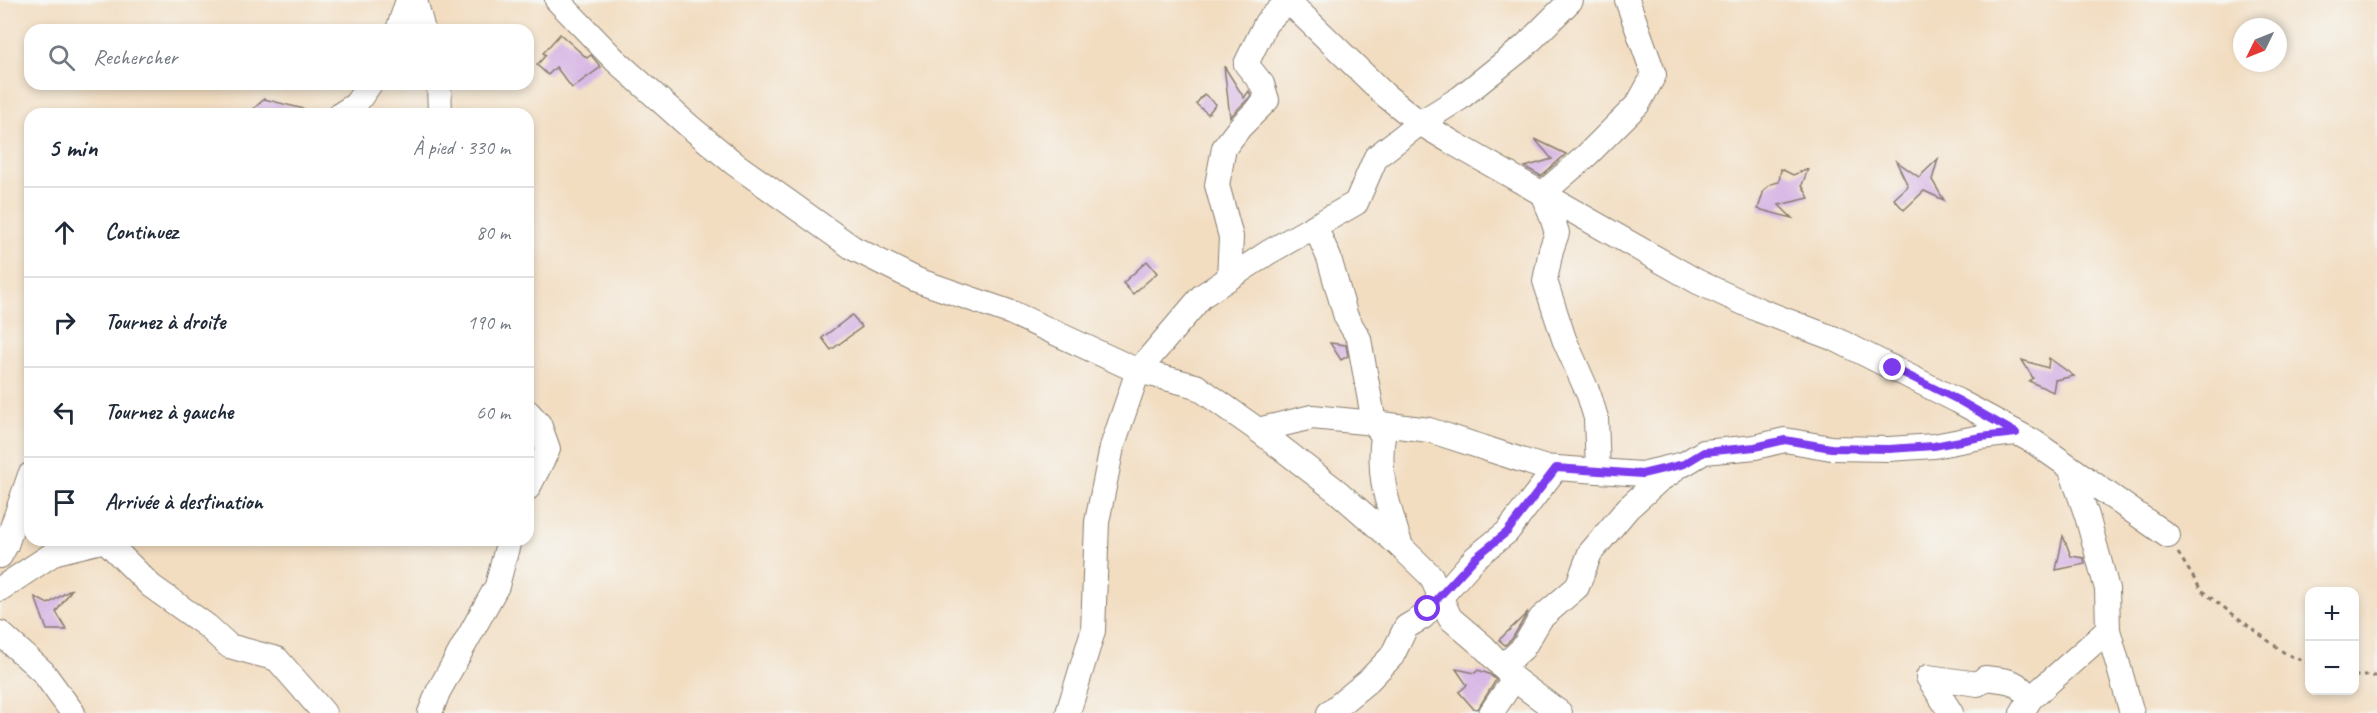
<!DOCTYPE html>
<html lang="fr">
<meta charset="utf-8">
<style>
body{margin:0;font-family:Caveat,sans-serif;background:#f6f6f7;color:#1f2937}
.controls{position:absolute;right:18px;bottom:18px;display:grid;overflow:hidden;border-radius:12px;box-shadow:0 3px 9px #0003}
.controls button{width:54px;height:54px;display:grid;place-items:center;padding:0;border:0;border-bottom:2px solid #e0e1e3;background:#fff;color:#1f2937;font:30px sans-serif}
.compass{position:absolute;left:2233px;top:18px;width:54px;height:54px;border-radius:50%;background:#fff;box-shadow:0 3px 9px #0003;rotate:227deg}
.stop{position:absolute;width:18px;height:18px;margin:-14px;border:4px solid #7c3aed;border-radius:50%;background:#fff}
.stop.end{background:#7c3aed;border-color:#fff;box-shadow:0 2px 6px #0008}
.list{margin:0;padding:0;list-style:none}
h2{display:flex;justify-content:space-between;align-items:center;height:78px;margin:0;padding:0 24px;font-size:26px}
h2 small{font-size:20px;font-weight:400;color:#747a83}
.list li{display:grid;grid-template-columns:39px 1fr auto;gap:18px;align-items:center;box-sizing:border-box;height:90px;padding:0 24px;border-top:2px solid #e0e1e3}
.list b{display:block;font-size:22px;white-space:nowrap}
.list em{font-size:20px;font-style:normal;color:#747a83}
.icon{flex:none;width:33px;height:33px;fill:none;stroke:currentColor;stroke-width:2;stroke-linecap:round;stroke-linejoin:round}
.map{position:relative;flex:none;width:2377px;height:713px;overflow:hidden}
.search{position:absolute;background:#fff;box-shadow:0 3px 9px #0003;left:24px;top:24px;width:510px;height:66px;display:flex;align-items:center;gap:15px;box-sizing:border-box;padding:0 21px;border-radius:18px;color:#747a83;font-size:22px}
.panel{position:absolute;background:#fff;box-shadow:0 3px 9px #0003;left:24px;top:108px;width:510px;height:438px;border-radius:18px}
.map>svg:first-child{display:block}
.building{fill:#d3aee3}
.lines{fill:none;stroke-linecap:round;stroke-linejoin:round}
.minor-casing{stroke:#877c6e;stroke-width:26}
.path{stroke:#877c6e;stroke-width:3;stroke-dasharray:4.5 4.5;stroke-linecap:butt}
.minor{stroke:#fff;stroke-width:24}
.route{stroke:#7c3aed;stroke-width:8}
</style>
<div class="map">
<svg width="2377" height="713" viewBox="0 0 2377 713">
<rect width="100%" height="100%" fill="#f6f6f2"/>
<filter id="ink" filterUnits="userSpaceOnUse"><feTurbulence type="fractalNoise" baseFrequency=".0167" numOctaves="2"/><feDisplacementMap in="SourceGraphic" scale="12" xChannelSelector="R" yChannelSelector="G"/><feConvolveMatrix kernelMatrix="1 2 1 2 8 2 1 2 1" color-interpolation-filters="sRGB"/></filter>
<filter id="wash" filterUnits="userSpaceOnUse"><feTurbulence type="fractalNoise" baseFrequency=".008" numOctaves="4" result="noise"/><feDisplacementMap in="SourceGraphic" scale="24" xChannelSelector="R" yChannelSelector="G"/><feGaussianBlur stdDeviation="1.35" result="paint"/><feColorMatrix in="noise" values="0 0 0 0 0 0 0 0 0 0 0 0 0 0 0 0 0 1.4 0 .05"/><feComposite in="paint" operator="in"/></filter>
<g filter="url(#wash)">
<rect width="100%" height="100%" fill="#f2ddc1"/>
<g id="blocks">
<g class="building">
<polygon points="560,34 587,58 591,55 601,67 572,88 556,67 548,75 537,65 546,55 543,53"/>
<polygon points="1224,66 1244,98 1249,91 1251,96 1230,117"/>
<polygon points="1204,94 1216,104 1208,114 1196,104"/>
<polygon points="264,99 304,109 303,114 248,114"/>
<polygon points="1535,139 1566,154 1541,176 1525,167 1552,159"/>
<polygon points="1938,159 1932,180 1944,200 1924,191 1904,210 1894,199 1908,186 1896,161 1919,177"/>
<polygon points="1781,169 1793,175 1808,169 1802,185 1809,198 1779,205 1792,218 1758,209 1764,190 1771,184 1779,182"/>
<polygon points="1147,261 1157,273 1133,294 1123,283"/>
<polygon points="852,315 862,327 831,350 822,338"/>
<polygon points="1330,343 1346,345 1348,356 1341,360"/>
<polygon points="2049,358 2074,376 2055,380 2053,392 2029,381 2033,378 2022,360 2048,368"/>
<polygon points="2063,536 2071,556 2084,558 2085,564 2056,570"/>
<polygon points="72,589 56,612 67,630 47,630 35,597 48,604"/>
<polygon points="1528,612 1512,639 1505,645 1499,640"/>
<polygon points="1456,669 1475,673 1478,670 1489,674 1496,680 1478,709 1473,708 1459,692 1467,685"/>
</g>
</g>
</g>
<g filter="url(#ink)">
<use href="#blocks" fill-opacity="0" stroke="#877c6e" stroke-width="1.5"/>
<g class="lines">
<defs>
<g id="minor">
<polyline points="415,0 423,30"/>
<polyline points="557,0 615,60 689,126 735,164 853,248 917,280 1012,313 1138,371 1196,386 1258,430 1338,492 1401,547 1431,576 1450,618 1484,647 1514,679 1491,713"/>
<polyline points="1287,0 1385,95 1420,123 1455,144 1698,282 1759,310 1835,339 1958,401 2034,442 2168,536"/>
<polyline points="1627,0 1654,75 1638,104 1586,156 1542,194 1550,211 1557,233 1551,250 1545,281 1564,339 1589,395 1596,418 1598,471 1642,474 1684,464 1704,452 1755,447 1785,440 1831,448 1889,449 1934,446 1981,437 2016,433"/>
<polyline points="398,30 408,0"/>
<polyline points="439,84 440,114"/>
<polyline points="341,114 355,105 370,84"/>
<path d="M1315,226L1329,258L1346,317L1359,339L1374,423L1383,436C1377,479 1389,507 1401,547"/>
<polyline points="1229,278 1231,237 1217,185 1224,148 1240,127 1267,100 1262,84 1246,64 1266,23 1288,1"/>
<polyline points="528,412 539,424 548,449 528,488"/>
<polyline points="1258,430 1312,417 1374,423 1429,430 1543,467 1598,471"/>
<polyline points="0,556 6,545 30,475"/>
<polyline points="0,589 56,552 105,540 151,586 207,626 229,646 277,659 324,713"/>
<polyline points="2108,630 2132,713"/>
<polyline points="0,633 43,672 73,713"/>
<polyline points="1502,667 1523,648 1541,618 1577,587 1590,553 1628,508 1658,481 1672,472"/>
<polyline points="1514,679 1560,713"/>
<polyline points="430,713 438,692 497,586 509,540"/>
<polyline points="1068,713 1093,631 1097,522 1112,447 1138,371 1202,296 1269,252 1356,203 1376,157 1420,123 1460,98 1525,46 1571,0"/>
<polyline points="1329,713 1368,681 1392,656 1406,627 1423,617 1476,557 1507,532 1556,468"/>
<path d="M1951,713L1928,677L1978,684L1985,678C2008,681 2017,679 2030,699"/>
<polyline points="2022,713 2030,699 2108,630 2107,589 2087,516 2071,470"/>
</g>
</defs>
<use href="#minor" class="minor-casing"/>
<g class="path">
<polyline points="2178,553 2202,591 2286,654 2310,664"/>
<polyline points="2354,676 2377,676"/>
</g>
<use href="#minor" class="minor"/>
</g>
</g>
<g class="lines" filter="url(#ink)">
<polyline class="route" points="1428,609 1476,557 1507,532 1556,468 1642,474 1684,464 1704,452 1755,447 1785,440 1831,448 1889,449 1934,446 1981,437 2016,433 1958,400 1893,368"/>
</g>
</svg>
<div class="controls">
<button>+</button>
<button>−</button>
</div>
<svg class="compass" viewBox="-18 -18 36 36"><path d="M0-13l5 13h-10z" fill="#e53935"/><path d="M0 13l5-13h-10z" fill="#747a83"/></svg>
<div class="stop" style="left:1428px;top:609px"></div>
<div class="stop end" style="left:1893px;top:368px"></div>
<div class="search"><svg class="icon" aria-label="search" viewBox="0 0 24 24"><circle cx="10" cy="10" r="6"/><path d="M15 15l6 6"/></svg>Rechercher</div>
<section class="panel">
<h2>5 min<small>À pied · 330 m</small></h2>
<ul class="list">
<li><svg class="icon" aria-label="ahead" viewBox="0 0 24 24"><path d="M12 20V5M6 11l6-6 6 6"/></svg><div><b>Continuez</b></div><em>80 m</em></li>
<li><svg class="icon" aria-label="right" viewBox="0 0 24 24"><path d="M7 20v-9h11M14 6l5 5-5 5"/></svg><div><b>Tournez à droite</b></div><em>190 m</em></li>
<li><svg class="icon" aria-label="left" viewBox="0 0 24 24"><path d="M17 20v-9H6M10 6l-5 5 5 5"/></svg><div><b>Tournez à gauche</b></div><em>60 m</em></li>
<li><svg class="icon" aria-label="arrive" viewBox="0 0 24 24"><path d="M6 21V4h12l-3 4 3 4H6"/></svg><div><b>Arrivée à destination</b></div></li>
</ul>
</section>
</div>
